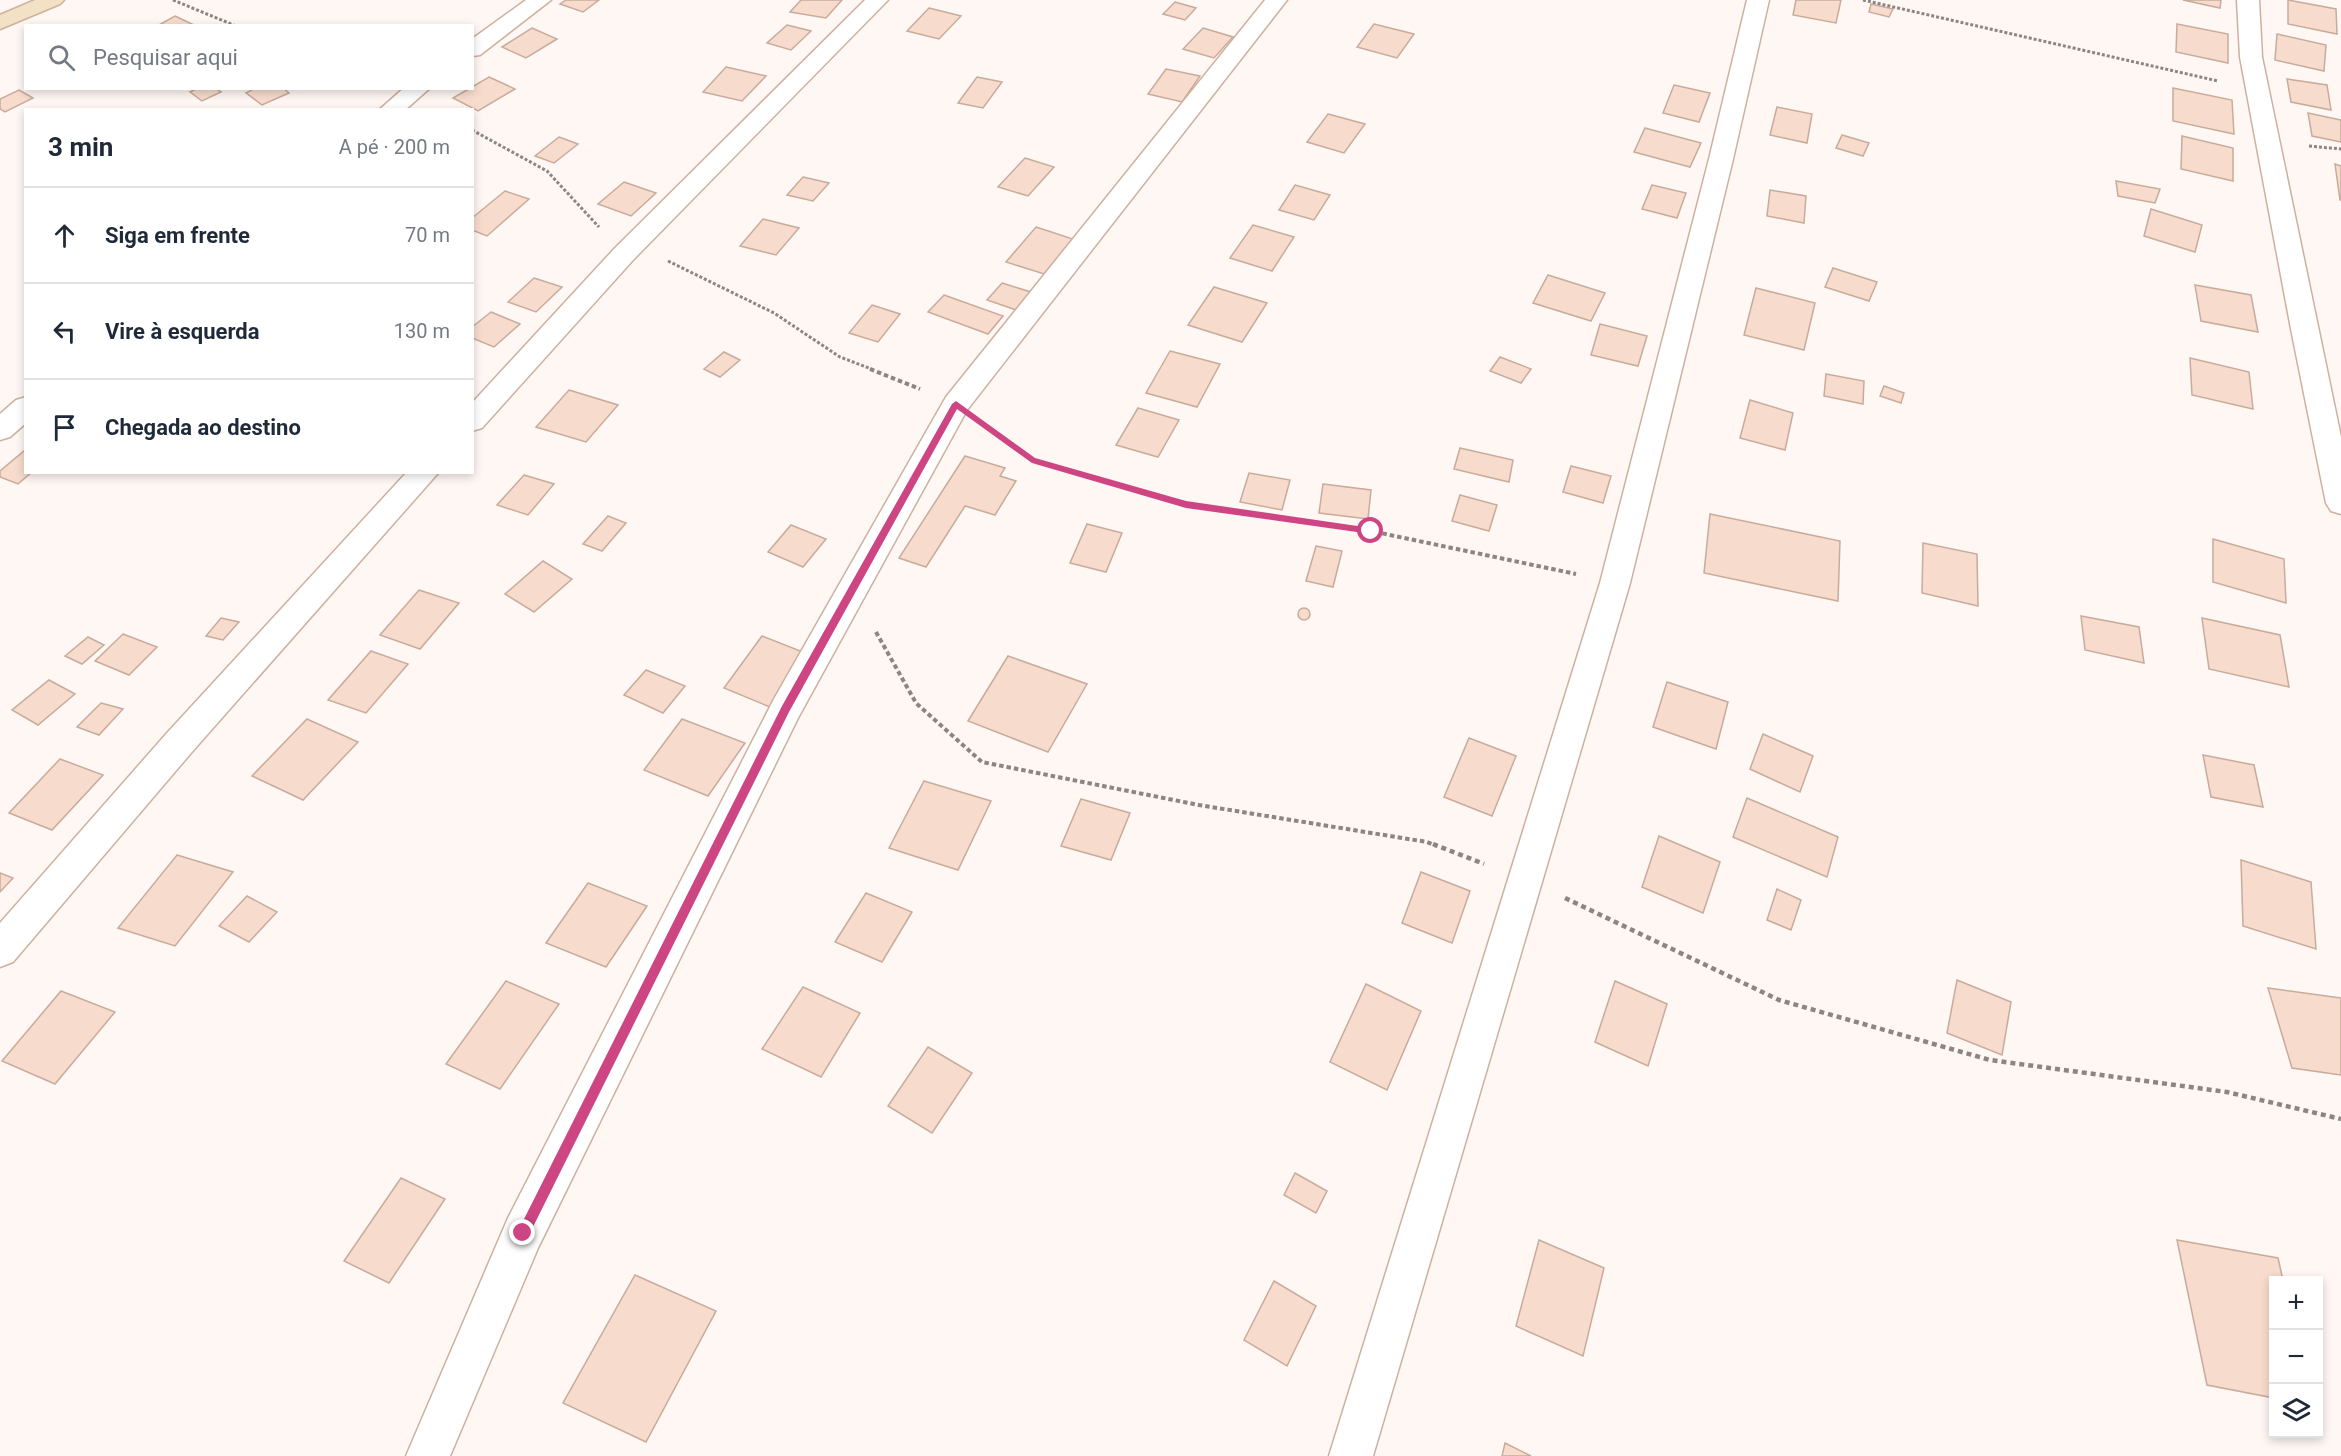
<!DOCTYPE html>
<html lang="pt">
<meta charset="utf-8">
<style>
body{margin:0;font-family:Roboto,sans-serif;background:#f6f6f7;color:#1f2937}
.controls{position:absolute;right:18px;bottom:18px;display:grid;overflow:hidden;border-radius:0px;box-shadow:0 3px 9px #0003}
.controls button{width:54px;height:54px;display:grid;place-items:center;padding:0;border:0;border-bottom:2px solid #e0e1e3;background:#fff;color:#1f2937;font:30px sans-serif}
.stop{position:absolute;width:18px;height:18px;margin:-14px;border:4px solid #cd4583;border-radius:50%;background:#fff}
.stop.end{background:#cd4583;border-color:#fff;box-shadow:0 2px 6px #0008}
.list{margin:0;padding:0;list-style:none}
h2{display:flex;justify-content:space-between;align-items:center;height:78px;margin:0;padding:0 24px;font-size:26px}
h2 small{font-size:20px;font-weight:400;color:#747a83}
.list li{display:grid;grid-template-columns:39px 1fr auto;gap:18px;align-items:center;box-sizing:border-box;height:96px;padding:0 24px;border-top:2px solid #e0e1e3}
.list b{display:block;font-size:22px;white-space:nowrap}
.list em{font-size:20px;font-style:normal;color:#747a83}
.icon{flex:none;width:33px;height:33px;fill:none;stroke:currentColor;stroke-width:2;stroke-linecap:round;stroke-linejoin:round}
.map{position:relative;flex:none;width:2341px;height:1456px;overflow:hidden}
.search{position:absolute;background:#fff;box-shadow:0 3px 9px #0003;left:24px;top:24px;width:450px;height:66px;display:flex;align-items:center;gap:15px;box-sizing:border-box;padding:0 21px;border-radius:0px;color:#747a83;font-size:22px}
.panel{position:absolute;background:#fff;box-shadow:0 3px 9px #0003;left:24px;top:108px;width:450px;height:366px;border-radius:0px}
.map>svg:first-child{display:block}
.building{fill:#f7dccd;stroke:#c8ab9a;stroke-width:1.5}
.lines{fill:none;stroke-linecap:round;stroke-linejoin:round}
.street-casing{stroke:#ceb09f;stroke-width:3}
.secondary-casing{stroke:#ceb09f;stroke-width:3}
.path-far2{stroke:#8e8580;stroke-width:3;stroke-dasharray:3 2;stroke-linecap:butt}
.path-far1{stroke:#8e8580;stroke-width:4;stroke-dasharray:4.5 3;stroke-linecap:butt}
.path{stroke:#8e8580;stroke-width:4.5;stroke-dasharray:5 4;stroke-linecap:butt}
.street{fill:#fff;fill-rule:evenodd}
.secondary{fill:#f2e1c4;fill-rule:evenodd}
.route{fill:#cd4583}
</style>
<div class="map">
<svg width="2341" height="1456" viewBox="0 0 2341 1456">
<rect width="100%" height="100%" fill="#fef7f4"/>
<g class="building">
<polygon points="566,0 599,0 583,12 560,4"/>
<polygon points="801,0 842,0 826,18 790,12"/>
<polygon points="1796,0 1841,0 1836,23 1793,15"/>
<polygon points="2183,0 2221,0 2220,8"/>
<polygon points="2288,0 2336,9 2337,34 2288,24"/>
<polygon points="1175,2 1196,8 1185,20 1163,14"/>
<polygon points="1871,4 1893,9 1889,17 1869,12"/>
<polygon points="929,8 961,16 939,39 907,31"/>
<polygon points="175,16 196,26 157,26"/>
<polygon points="1374,24 1414,34 1397,58 1357,47"/>
<polygon points="2177,24 2228,34 2228,63 2176,52"/>
<polygon points="787,25 811,31 791,50 767,43"/>
<polygon points="532,28 557,39 526,58 502,47"/>
<polygon points="1203,28 1233,37 1214,58 1183,49"/>
<polygon points="2277,34 2326,45 2324,71 2275,60"/>
<polygon points="726,67 766,76 742,101 703,92"/>
<polygon points="1166,69 1200,76 1182,102 1148,94"/>
<polygon points="489,77 515,89 478,111 453,98"/>
<polygon points="977,77 1002,82 983,108 958,103"/>
<polygon points="2287,79 2327,85 2331,110 2291,102"/>
<polygon points="1674,85 1710,93 1699,122 1663,113"/>
<polygon points="198,88 215,88 221,92 202,101 190,92"/>
<polygon points="256,88 283,88 289,93 262,105 246,93"/>
<polygon points="2173,88 2232,100 2234,134 2173,121"/>
<polygon points="19,90 33,98 5,112 0,109 0,99"/>
<polygon points="1777,107 1812,114 1807,143 1770,135"/>
<polygon points="2308,113 2341,120 2341,142 2312,136"/>
<polygon points="1328,114 1365,124 1344,153 1307,142"/>
<polygon points="1645,128 1701,143 1690,167 1634,152"/>
<polygon points="1842,135 1869,143 1863,156 1836,148"/>
<polygon points="2182,136 2233,148 2233,181 2181,169"/>
<polygon points="559,137 578,144 554,163 535,156"/>
<polygon points="1025,158 1054,167 1028,196 998,187"/>
<polygon points="2335,164 2341,166 2341,200 2340,200"/>
<polygon points="803,177 829,183 813,201 787,195"/>
<polygon points="2116,181 2160,189 2155,203 2118,196"/>
<polygon points="624,182 656,193 631,216 598,204"/>
<polygon points="1295,185 1330,195 1314,220 1279,210"/>
<polygon points="1652,185 1686,193 1677,218 1642,209"/>
<polygon points="1770,190 1806,196 1804,223 1767,216"/>
<polygon points="505,191 529,199 487,236 472,230 472,218"/>
<polygon points="2151,209 2202,225 2195,252 2144,236"/>
<polygon points="763,219 799,228 776,255 740,246"/>
<polygon points="1253,225 1294,237 1272,271 1230,258"/>
<polygon points="1036,227 1073,239 1044,274 1006,262"/>
<polygon points="1833,268 1877,282 1869,301 1825,287"/>
<polygon points="1548,275 1605,293 1591,321 1533,303"/>
<polygon points="534,278 562,287 536,312 508,302"/>
<polygon points="1002,283 1037,294 1022,312 987,300"/>
<polygon points="2195,285 2251,295 2258,332 2201,321"/>
<polygon points="1214,287 1267,303 1242,342 1188,325"/>
<polygon points="1756,288 1815,303 1804,350 1744,335"/>
<polygon points="944,295 1003,316 988,334 928,312"/>
<polygon points="872,305 900,314 878,342 849,333"/>
<polygon points="491,312 520,324 494,347 472,338 472,327"/>
<polygon points="1600,324 1647,336 1638,366 1591,355"/>
<polygon points="1170,351 1220,364 1197,407 1146,393"/>
<polygon points="724,352 740,360 720,377 704,369"/>
<polygon points="1500,357 1531,369 1521,383 1490,371"/>
<polygon points="2190,358 2249,372 2253,409 2192,395"/>
<polygon points="1826,374 1864,381 1863,404 1824,396"/>
<polygon points="1884,386 1904,393 1901,403 1880,396"/>
<polygon points="569,390 618,405 586,442 536,427"/>
<polygon points="1750,400 1793,413 1785,450 1740,438"/>
<polygon points="1138,408 1179,420 1158,457 1116,445"/>
<polygon points="1460,448 1513,460 1509,482 1454,469"/>
<polygon points="24,451 26,452 26,472 32,472 18,484 0,477 0,471"/>
<polygon points="965,456 1005,468 1000,476 1016,481 995,515 965,506 926,567 899,558"/>
<polygon points="1571,466 1611,476 1603,503 1563,492"/>
<polygon points="1249,473 1290,480 1282,510 1240,502"/>
<polygon points="524,475 554,484 528,515 497,505"/>
<polygon points="1323,484 1371,490 1368,519 1319,513"/>
<polygon points="1460,495 1497,505 1489,531 1452,521"/>
<polygon points="1710,514 1840,541 1838,601 1704,573"/>
<polygon points="608,516 626,523 602,551 583,544"/>
<polygon points="1087,524 1122,533 1106,572 1070,563"/>
<polygon points="791,525 826,539 803,567 768,552"/>
<polygon points="2213,539 2284,559 2286,603 2213,582"/>
<polygon points="1923,543 1977,554 1978,606 1922,593"/>
<polygon points="1316,546 1342,551 1333,587 1306,581"/>
<polygon points="543,561 572,579 534,612 505,594"/>
<polygon points="419,590 459,603 420,649 380,635"/>
<circle cx="1304" cy="614" r="6"/>
<polygon points="2081,616 2139,627 2144,663 2085,650"/>
<polygon points="221,618 239,622 223,640 206,636"/>
<polygon points="2202,618 2280,635 2289,687 2209,669"/>
<polygon points="123,634 157,647 129,675 95,661"/>
<polygon points="762,636 808,654 770,707 724,688"/>
<polygon points="88,637 104,645 82,664 65,656"/>
<polygon points="371,651 408,664 366,713 328,700"/>
<polygon points="1008,656 1087,684 1048,752 968,721"/>
<polygon points="646,670 685,686 663,713 624,695"/>
<polygon points="49,680 75,694 38,725 12,710"/>
<polygon points="1667,682 1728,702 1716,749 1653,727"/>
<polygon points="101,703 123,709 99,735 77,727"/>
<polygon points="307,719 358,742 303,800 252,776"/>
<polygon points="682,719 745,743 708,796 644,770"/>
<polygon points="1763,734 1813,756 1800,792 1750,769"/>
<polygon points="1469,738 1516,756 1492,816 1444,797"/>
<polygon points="2203,755 2254,765 2263,807 2211,797"/>
<polygon points="60,759 103,775 52,830 9,813"/>
<polygon points="924,781 991,801 958,870 889,848"/>
<polygon points="1747,798 1838,837 1827,877 1733,837"/>
<polygon points="1081,799 1130,813 1111,860 1061,846"/>
<polygon points="1659,836 1720,862 1703,913 1642,887"/>
<polygon points="177,855 233,872 175,946 118,928"/>
<polygon points="2241,860 2311,882 2316,949 2243,926"/>
<polygon points="1421,872 1470,891 1452,943 1402,923"/>
<polygon points="0,873 13,878 0,892"/>
<polygon points="588,883 647,906 606,967 546,943"/>
<polygon points="1777,889 1801,900 1791,930 1767,920"/>
<polygon points="866,893 912,912 882,962 835,942"/>
<polygon points="247,896 277,912 249,942 219,926"/>
<polygon points="1957,980 2011,1002 2002,1055 1947,1033"/>
<polygon points="506,981 559,1004 500,1089 446,1064"/>
<polygon points="1615,981 1667,1004 1648,1066 1595,1042"/>
<polygon points="1366,984 1421,1011 1387,1090 1330,1062"/>
<polygon points="803,987 860,1013 821,1077 762,1049"/>
<polygon points="2268,988 2341,998 2341,1075 2292,1068"/>
<polygon points="61,991 115,1012 55,1084 2,1061"/>
<polygon points="928,1047 972,1073 932,1133 888,1106"/>
<polygon points="1295,1173 1327,1191 1316,1213 1284,1195"/>
<polygon points="401,1178 445,1199 389,1283 344,1261"/>
<polygon points="1539,1240 1604,1268 1583,1356 1516,1326"/>
<polygon points="2177,1240 2278,1258 2283,1280 2274,1280 2274,1398 2207,1385"/>
<polygon points="635,1275 716,1311 646,1442 563,1403"/>
<polygon points="1274,1281 1316,1306 1287,1366 1244,1340"/>
<polygon points="1505,1443 1531,1456 1502,1456"/>
</g>
<g class="lines">
<defs>
<g id="street">
<polygon points="526,0 551,0 480,55 472,56 472,39"/>
<polygon points="865,0 888,0 633,260 482,428 472,431 472,403 615,248"/>
<polygon points="1265,0 1287,0 967,410 798,718 538,1248 450,1456 406,1456 508,1218 774,699 946,397"/>
<polygon points="1747,0 1769,0 1733,159 1630,583 1373,1456 1329,1456 1600,583 1709,159"/>
<polygon points="2237,0 2259,0 2262,57 2341,437 2341,514 2331,511 2326,503 2291,329 2240,57"/>
<polygon points="404,88 430,88 405,110 379,110"/>
<polygon points="26,397 26,423 10,437 0,440 0,414 16,400"/>
<polygon points="407,472 439,472 191,753 13,962 0,967 0,923 167,733"/>
</g>
<polygon id="secondary" points="35,0 64,0 60,4 0,29 0,15"/>
</defs>
<use href="#street" class="street-casing"/>
<use href="#secondary" class="secondary-casing"/>
<g class="path-far2">
<polyline points="173,0 236,26"/>
<polyline points="1863,0 2218,81"/>
<polyline points="472,130 547,171 599,227"/>
<polyline points="2309,146 2341,149"/>
<polyline points="668,261 774,313 840,357 874,370"/>
</g>
<g class="path-far1">
<polyline points="870,369 920,389"/>
<polyline points="989,428 1032,460 1186,505 1371,531 1576,574"/>
<polyline points="876,632 916,703 982,762 1199,805 1427,842 1437,846"/>
</g>
<g class="path">
<polyline points="1433,844 1484,864"/>
<polyline points="1565,898 1779,1000 1990,1060 2227,1092 2341,1119"/>
</g>
<use href="#street" class="street"/>
<use href="#secondary" class="secondary"/>
</g>
<polygon class="route" points="956,401 1035,458 1186,501 1371,528 1375,531 1371,534 1186,508 1032,463 957,409 789,712 528,1237 519,1237 519,1229 782,706 952,404"/>
</svg>
<div class="controls">
<button>+</button>
<button>−</button>
<button><svg class="icon" aria-label="layers" viewBox="0 0 24 24"><path d="M12 4l9 5-9 5-9-5zM3 14l9 5 9-5"/></svg></button>
</div>
<div class="stop" style="left:1371px;top:531px"></div>
<div class="stop end" style="left:523px;top:1233px"></div>
<div class="search"><svg class="icon" aria-label="search" viewBox="0 0 24 24"><circle cx="10" cy="10" r="6"/><path d="M15 15l6 6"/></svg>Pesquisar aqui</div>
<section class="panel">
<h2>3 min<small>A pé · 200 m</small></h2>
<ul class="list">
<li><svg class="icon" aria-label="ahead" viewBox="0 0 24 24"><path d="M12 20V5M6 11l6-6 6 6"/></svg><div><b>Siga em frente</b></div><em>70 m</em></li>
<li><svg class="icon" aria-label="left" viewBox="0 0 24 24"><path d="M17 20v-9H6M10 6l-5 5 5 5"/></svg><div><b>Vire à esquerda</b></div><em>130 m</em></li>
<li><svg class="icon" aria-label="arrive" viewBox="0 0 24 24"><path d="M6 21V4h12l-3 4 3 4H6"/></svg><div><b>Chegada ao destino</b></div></li>
</ul>
</section>
</div>
